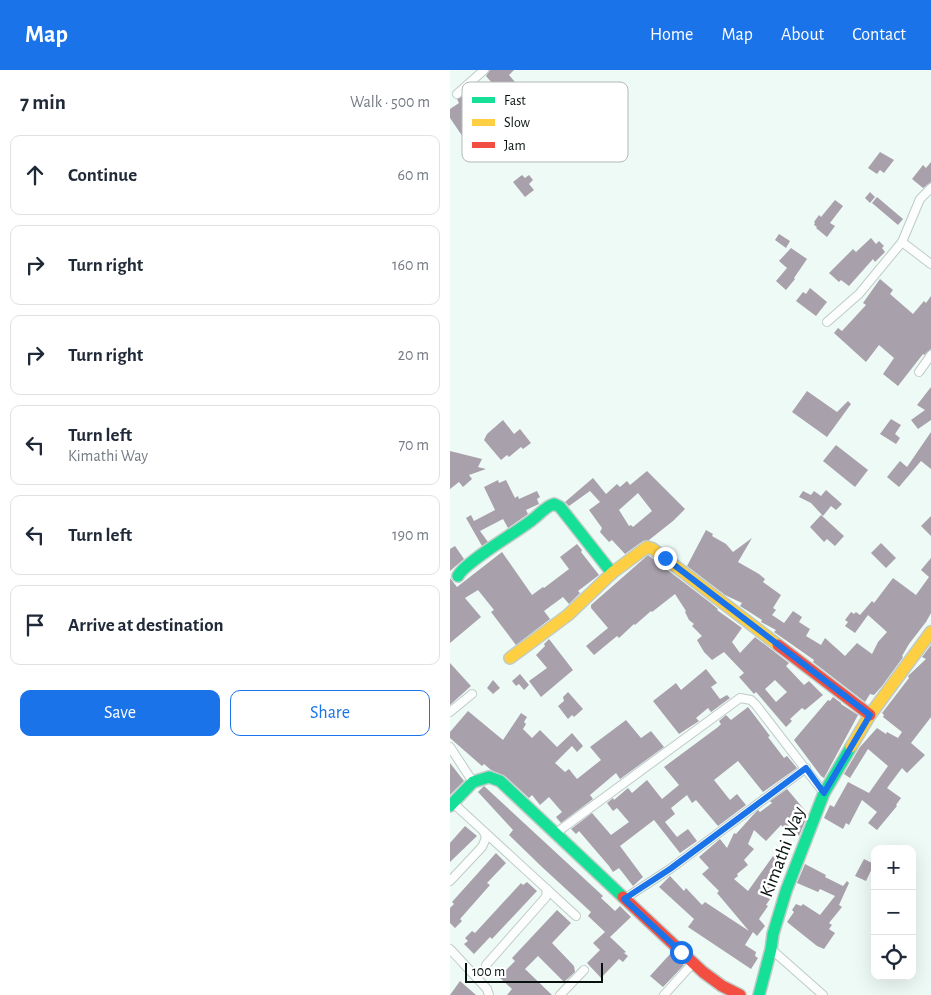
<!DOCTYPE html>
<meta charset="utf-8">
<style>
body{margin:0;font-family:"Alegreya Sans",sans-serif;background:#f6f6f7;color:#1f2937}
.controls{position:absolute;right:15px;bottom:15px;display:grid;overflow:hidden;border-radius:10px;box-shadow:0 5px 20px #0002}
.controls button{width:45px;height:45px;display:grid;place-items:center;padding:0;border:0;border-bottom:1px solid #e0e1e3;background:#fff;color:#1f2937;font:25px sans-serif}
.scale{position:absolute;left:15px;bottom:12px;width:138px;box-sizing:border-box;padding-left:5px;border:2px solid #06110e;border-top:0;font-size:14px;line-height:18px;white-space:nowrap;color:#06110e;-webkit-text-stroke:4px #fff;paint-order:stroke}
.stop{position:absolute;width:15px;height:15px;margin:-11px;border:4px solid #1a73e8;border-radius:50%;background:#fff}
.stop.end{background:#1a73e8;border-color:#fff;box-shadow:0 1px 5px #0008}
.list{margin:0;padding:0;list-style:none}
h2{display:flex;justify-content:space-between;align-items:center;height:65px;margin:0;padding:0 20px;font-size:21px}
h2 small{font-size:16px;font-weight:400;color:#747a83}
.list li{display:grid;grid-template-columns:32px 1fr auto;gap:15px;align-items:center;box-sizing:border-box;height:80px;margin:0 10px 10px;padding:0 10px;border:1px solid #e0e1e3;border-radius:10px}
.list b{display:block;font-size:19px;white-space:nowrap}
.list p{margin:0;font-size:16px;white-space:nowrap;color:#747a83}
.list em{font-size:16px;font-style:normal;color:#747a83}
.actions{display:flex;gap:10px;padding:15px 20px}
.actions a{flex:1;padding:11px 0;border:1px solid #1a73e8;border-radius:10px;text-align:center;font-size:18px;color:#1a73e8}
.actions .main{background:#1a73e8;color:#fff}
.icon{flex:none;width:28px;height:28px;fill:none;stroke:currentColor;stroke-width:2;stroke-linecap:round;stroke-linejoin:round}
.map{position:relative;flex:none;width:481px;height:925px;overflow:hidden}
header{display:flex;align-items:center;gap:30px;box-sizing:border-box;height:70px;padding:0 25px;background:#1a73e8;color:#fff}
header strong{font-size:24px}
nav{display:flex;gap:28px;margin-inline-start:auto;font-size:18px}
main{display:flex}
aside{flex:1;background:#fff}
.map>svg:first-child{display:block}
.building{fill:#a8a0aa;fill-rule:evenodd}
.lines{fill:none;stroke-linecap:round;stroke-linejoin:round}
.street-casing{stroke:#bfcbc7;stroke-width:10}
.fast-casing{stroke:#bfcbc7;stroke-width:14}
.slow-casing{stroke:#bfcbc7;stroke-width:14}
.jam-casing{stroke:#bfcbc7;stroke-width:14}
.street{stroke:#fcfefe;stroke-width:8}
.fast{stroke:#16e098;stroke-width:11}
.slow{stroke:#ffcf43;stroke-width:11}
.jam{stroke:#f24e42;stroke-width:11}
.route{stroke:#1a73e8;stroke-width:6}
.labels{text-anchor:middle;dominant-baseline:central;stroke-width:5;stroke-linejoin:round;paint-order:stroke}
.street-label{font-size:19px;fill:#06110e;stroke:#fff}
.key{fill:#fff;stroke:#b4b8b7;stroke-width:1}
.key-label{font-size:14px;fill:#06110e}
</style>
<header>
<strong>Map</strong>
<nav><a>Home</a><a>Map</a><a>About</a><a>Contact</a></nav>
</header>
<main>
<aside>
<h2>7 min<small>Walk · 500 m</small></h2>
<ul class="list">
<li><svg class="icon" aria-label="ahead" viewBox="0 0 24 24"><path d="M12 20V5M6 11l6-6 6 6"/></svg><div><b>Continue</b></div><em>60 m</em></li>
<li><svg class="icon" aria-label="right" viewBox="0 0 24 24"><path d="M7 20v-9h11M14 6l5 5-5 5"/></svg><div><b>Turn right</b></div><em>160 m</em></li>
<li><svg class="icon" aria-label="right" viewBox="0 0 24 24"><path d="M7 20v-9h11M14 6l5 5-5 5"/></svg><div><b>Turn right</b></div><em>20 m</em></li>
<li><svg class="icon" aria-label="left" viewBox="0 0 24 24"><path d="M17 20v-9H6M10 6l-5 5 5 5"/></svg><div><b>Turn left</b><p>Kimathi Way</p></div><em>70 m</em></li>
<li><svg class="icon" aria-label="left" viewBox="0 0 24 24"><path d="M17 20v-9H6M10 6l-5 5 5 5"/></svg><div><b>Turn left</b></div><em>190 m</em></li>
<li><svg class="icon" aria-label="arrive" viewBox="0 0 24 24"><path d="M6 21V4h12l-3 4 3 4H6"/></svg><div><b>Arrive at destination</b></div></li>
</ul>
<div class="actions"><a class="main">Save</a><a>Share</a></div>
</aside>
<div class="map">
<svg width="481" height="925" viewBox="0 0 481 925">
<rect width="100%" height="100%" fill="#eefaf6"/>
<g class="building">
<polygon points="40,0 64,0 59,5 71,19 69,21 87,38 75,51 60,36 61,35 36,6"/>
<polygon points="13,26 33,51 25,57 37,75 33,78 36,83 28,89 0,48 0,39 9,33 7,29"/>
<polygon points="430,82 444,90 434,103 430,100 427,104 418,98"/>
<polygon points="481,92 481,112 473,118 462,109 473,95 476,98"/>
<polygon points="72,105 75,108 79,105 83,110 79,114 84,120 75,127 63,112"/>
<polygon points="420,122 425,127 420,133 415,128"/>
<polygon points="427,127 453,149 448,155 422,133"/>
<polygon points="385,130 393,136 380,153 385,156 377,167 366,158 367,157 364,155 365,153 364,152 369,145 371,147"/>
<polygon points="329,164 340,171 336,178 325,170"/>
<polygon points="421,168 426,174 429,171 434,176 432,178 435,182 425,192 423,189 399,216 391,210 389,212 379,203 403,179 406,182"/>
<polygon points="341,178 357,189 344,208 345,209 336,220 326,211 337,198 329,191"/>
<polygon points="430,209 443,220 440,224 463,244 474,231 476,233 481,226 481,279 474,285 473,284 448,316 433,304 444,288 429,275 416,292 384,263 388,258 392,261 416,235 413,233"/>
<polygon points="360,218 377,232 366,246 346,231 353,222 356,224"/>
<polygon points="481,317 481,350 468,359 461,350 475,340 467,335"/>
<polygon points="357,321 387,342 398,331 401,334 377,367 342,342"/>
<polygon points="441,349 451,355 445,364 450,368 446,374 430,364"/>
<polygon points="53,350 64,364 70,359 81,373 73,379 71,377 59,387 57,385 51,390 34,370 37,364"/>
<polygon points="481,362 481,399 471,391 449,417 437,407 450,391 457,397"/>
<polygon points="386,375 418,400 405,417 373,391"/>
<polygon points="0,381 32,389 28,397 36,399 19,405 22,409 13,417 9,412 0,419"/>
<path d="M197,401L235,439L223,451L199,470L193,471L175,484L162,470L159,472L150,462L152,458L139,440L150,432L140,421L119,436L115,432L143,408L156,424L167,414L170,417L177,411L180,415ZM188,423L202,441L183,457L181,455L179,456L169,440Z"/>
<polygon points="48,410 49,413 56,410 65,428 68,426 69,429 87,421 90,427 87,429 89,434 76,440 78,444 58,458 53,449 30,461 38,472 32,476 16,448 21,445 24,451 45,440 34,417"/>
<polygon points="376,420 392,434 386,440 381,436 373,446 361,433 349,427 353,421 361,425 364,421 371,426"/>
<polygon points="371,445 394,466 385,476 377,469 374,472 360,457"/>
<polygon points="481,446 481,466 471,456"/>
<polygon points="256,460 263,464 262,466 276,474 283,482 302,468 288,492 309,504 315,509 313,512 331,525 323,538 326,540 322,545 334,553 343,541 352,547 349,552 360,559 356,566 371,575 375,568 395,586 407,573 422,584 428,572 437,562 418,545 405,563 395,556 398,552 395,550 401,542 404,544 406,542 410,545 422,531 424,533 443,508 466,525 479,507 471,500 481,488 481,543 476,552 459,574 452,586 453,587 451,590 432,616 424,625 420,624 415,632 363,592 364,590 324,562 326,560 311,552 312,550 290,536 292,533 275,525 237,496"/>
<polygon points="431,473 446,488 436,498 421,483"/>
<polygon points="127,474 132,480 131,482 149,505 128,521 130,523 119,534 113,527 94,541 100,549 66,575 41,542 44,540 28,520 15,528 31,547 0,573 0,508 7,517 52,482 82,525 93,517 94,518 119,499 110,487"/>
<polygon points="5,476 14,489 0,501 0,479"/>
<path d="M198,485L262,534L268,539L267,540L292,558L282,572L290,583L305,567L339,593L336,596L354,615L359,611L373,625L355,640L352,638L340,649L342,651L336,657L306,622L304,624L289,607L294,603L274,582L262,590L254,582L247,570L252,566L242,556L244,554L239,550L235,542L236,541L225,524L202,542L201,541L185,555L184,554L169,568L167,566L144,585L136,576L158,558L141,538V535ZM325,610L337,622L326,632L315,619Z"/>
<polygon points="99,569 123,600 91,627 79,611 97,598 86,585 95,576 94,574"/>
<polygon points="481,575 481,647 461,673 475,685 457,703 452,698 437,718 451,728 446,735 447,736 427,760 418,753 427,742 412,730 399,755 396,753 393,759 374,748 380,735 384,737 398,712 419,723 438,696 418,679 400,708 394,704 410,677 427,658 436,664 437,662 448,668 452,662 433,647 434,645 432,643 459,608 458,606 476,589 472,587"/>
<polygon points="0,593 21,616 0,635"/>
<polygon points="256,599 267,613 261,617 270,629 277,625 280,628 261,642 258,638 246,648 249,651 229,664 203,631 226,613 231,620"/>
<polygon points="70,604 79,615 74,620 69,614 66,616 62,611"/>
<polygon points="43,610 50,618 43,624 37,618"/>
<polygon points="118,622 133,639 124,647 122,645 118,649 108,636 114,631 113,627"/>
<polygon points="383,627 391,633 391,634 408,645 374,708 371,706 344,670 378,630 380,631"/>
<polygon points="298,637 320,666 318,667 334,688 337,686 347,698 313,722 288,691 264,710 280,730 287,724 296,735 268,756 246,730 242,733 237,725 221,738 225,744 215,752 227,767 238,759 247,771 230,783 204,750 170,776 193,807 183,816 169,798 163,802 159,796 129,761 126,764 121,759 142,743 161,765 179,752 167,738 163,741 157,733 163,728 164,730 178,718 182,723 197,710 212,729 229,715 214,697 268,657 271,654 269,651 276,645 281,650"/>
<polygon points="18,641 53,670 71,643 77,647 74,652 76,654 73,659 82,668 90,660 107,677 122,663 133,676 127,682 122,676 105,693 115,702 119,699 127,709 151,690 140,677 176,650 191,668 201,661 214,677 170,709 166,703 140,725 143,729 111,753 106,747 112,742 99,727 90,735 82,725 79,728 55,706 41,700 34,694 32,696 0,668 0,662"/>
<polygon points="0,693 14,711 0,725"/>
<polygon points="34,716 153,826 151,828 165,841 170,836 181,847 160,867 176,882 174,883 178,886 173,892 169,889 151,908 137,893 150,880 143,873 155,862 138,846 141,842 92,797 59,765 63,760 28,722"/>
<polygon points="337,719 358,744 349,766 340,755 335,759 331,755 316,771 304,760 298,774 304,779 294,790 298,795 287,804 288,806 284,809 298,821 323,786 336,796 322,815 327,819 316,835 318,836 309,849 315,856 307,866 303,862 295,875 306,882 305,886 308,888 301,899 238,857 244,849 209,817 220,806 234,821 236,818 252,835 255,832 299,861 267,823 269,821 252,804 259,798 249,787 270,769 277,778 284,763 286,764 303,745 308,740 310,742 322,733 320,731"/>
<polygon points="15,756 27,766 0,792 0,773"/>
<polygon points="46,783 56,793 37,813 40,815 10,849 12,851 5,858 0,853 0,838 4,834 2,832"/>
<polygon points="414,789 424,794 416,811 405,806"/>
<polygon points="355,794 376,805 375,807 393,816 397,811 399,813 389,835 392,837 379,853 382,855 379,859 385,863 374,879 367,876 337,852 344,842 342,840 346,834 351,836 353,834 370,845 385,826 370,819 368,822 347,813"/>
<polygon points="77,812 87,821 42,869 40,867 24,884 14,874 18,871 15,868 22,861 25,863 71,813 73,815"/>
<polygon points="107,840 121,853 102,873 124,896 125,902 114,912 88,886 75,899 102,925 57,925 62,919 49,907 65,891 62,888"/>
<polygon points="221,883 234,895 213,917 200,906"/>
<polygon points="10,911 26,925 0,925"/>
</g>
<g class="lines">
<defs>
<g id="street">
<polyline points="7,24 34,0"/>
<polyline points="452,172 481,194"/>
<polyline points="377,252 409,224 452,172 470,129 481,118"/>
<polyline points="469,302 481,285"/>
<polyline points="0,642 22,624"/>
<polyline points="0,677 23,712"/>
<polyline points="3,733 126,846"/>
<polyline points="106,763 290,628 301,630 306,635 374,723"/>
<polyline points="0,811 32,777 36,768 34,762"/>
<polyline points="174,829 220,799 356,698"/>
<polyline points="0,879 37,919 39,925"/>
<polyline points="321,879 373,925"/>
<polyline points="36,895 96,827 97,819"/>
<polyline points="110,925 134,900"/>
<polyline points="214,925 243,893"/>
</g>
<g id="fast">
<path d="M8,506C15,492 67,462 82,450C89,445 96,436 104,434L110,437L162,503"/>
<polyline points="0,736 23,712 39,707 50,711 173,827"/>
<polyline points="309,925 321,879 323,864 336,821 374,723 401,677"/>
</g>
<g id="slow">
<polyline points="60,588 118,545 162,503 197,477 203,479 328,575"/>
<polyline points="401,677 420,645 481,562"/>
</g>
<g id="jam">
<polyline points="328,575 420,645"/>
<polyline points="173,827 253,902 272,916 290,925"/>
</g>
</defs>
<use href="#street" class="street-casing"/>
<use href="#fast" class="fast-casing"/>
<use href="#slow" class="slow-casing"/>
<use href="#jam" class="jam-casing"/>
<use href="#street" class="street"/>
<use href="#fast" class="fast"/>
<use href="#slow" class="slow"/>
<use href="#jam" class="jam"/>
</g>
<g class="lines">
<polyline class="route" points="215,488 420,645 374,723 356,698 220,799 174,829 231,882"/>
</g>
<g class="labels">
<g class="street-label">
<text transform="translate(333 782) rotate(-69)">Kimathi Way</text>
</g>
</g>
<rect x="12" y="12" width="166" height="80" rx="8" class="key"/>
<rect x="22" y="27" width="23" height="6" fill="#16e098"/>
<rect x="22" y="49" width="23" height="7" fill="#ffcf43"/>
<rect x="22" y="72" width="23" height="6" fill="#f24e42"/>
<g class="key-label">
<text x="54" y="35">Fast</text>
<text x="54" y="57">Slow</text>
<text x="54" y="80">Jam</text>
</g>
</svg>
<div class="controls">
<button>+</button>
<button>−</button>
<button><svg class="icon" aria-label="locate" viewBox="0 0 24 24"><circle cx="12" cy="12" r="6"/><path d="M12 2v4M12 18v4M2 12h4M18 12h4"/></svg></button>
</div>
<div class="scale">100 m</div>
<div class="stop" style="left:231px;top:882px"></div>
<div class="stop end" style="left:215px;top:488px"></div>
</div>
</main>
